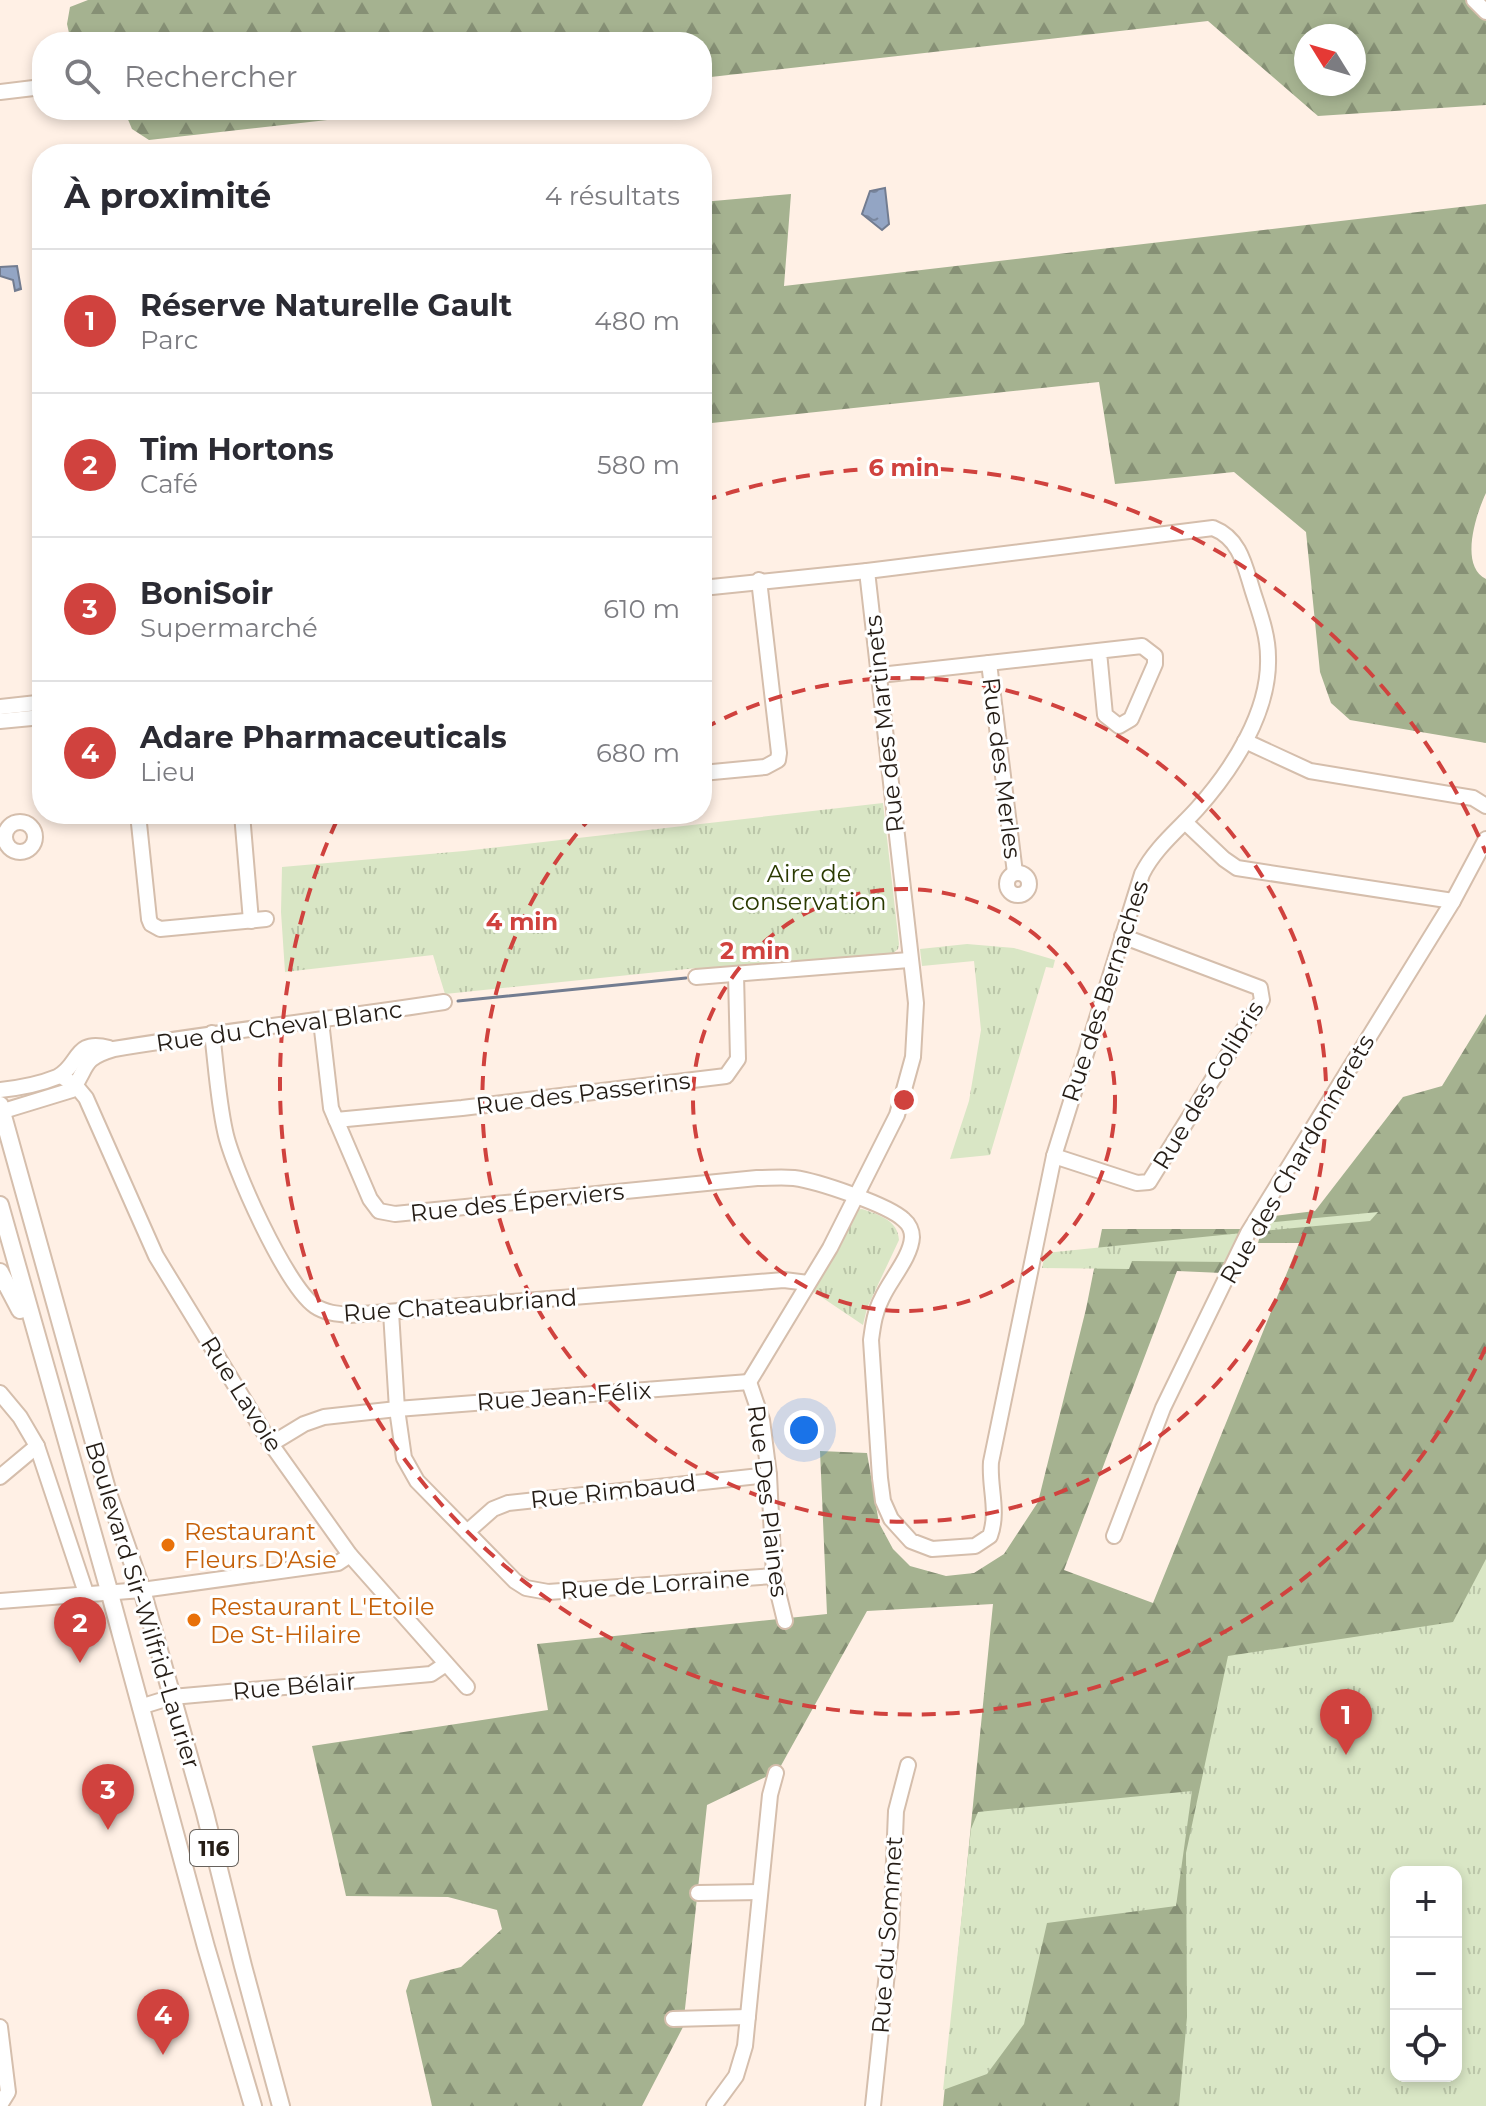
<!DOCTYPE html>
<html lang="fr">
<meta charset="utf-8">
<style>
body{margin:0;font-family:Montserrat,sans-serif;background:#f2f2f3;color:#2b2b33}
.controls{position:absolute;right:24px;bottom:24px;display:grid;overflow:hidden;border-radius:16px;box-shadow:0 4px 12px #0003}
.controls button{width:72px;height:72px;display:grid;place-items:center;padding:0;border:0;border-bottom:2px solid #e1e1e2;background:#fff;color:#2b2b33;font:40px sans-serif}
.compass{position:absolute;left:1294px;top:24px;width:72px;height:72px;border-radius:50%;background:#fff;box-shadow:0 4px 12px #0003;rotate:307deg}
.you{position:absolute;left:804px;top:1430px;width:28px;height:28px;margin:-20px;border:6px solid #fff;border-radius:50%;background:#1a73e8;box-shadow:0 0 0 12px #1a73e833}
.badge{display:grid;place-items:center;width:52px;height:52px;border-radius:50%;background:#d0423e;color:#fff;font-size:26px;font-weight:700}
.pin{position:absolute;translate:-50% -66px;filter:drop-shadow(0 2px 4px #0008)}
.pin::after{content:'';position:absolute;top:42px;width:28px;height:24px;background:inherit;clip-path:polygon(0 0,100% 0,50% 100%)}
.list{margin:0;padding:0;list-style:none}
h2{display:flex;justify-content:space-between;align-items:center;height:104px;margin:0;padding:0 32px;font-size:34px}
h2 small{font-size:26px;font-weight:400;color:#7c7c81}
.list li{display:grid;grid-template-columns:52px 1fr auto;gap:24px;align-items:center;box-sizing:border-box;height:144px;padding:0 32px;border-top:2px solid #e1e1e2}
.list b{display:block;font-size:30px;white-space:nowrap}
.list p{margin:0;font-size:26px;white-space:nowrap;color:#7c7c81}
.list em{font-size:26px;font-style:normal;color:#7c7c81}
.icon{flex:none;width:44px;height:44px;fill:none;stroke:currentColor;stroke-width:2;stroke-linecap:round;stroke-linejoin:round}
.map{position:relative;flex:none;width:1486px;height:2106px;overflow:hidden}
.search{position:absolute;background:#fff;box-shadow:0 4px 12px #0003;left:32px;top:32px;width:680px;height:88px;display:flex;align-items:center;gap:20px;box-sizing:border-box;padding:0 28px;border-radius:32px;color:#7c7c81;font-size:30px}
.panel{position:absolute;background:#fff;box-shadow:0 4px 12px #0003;left:32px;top:144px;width:680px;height:680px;border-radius:32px}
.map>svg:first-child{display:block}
.forest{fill:url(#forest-firs);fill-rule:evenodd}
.park{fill:url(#park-tufts);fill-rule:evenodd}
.water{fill:url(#water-ripples);stroke:#727c90;stroke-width:2}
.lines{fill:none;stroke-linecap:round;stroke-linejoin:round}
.stream{stroke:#727c90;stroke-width:3}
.minor-casing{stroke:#d5beac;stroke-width:18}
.major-casing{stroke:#d5beac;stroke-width:20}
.minor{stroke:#fff;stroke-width:14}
.major{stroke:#fff;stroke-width:16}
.ring{fill:none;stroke:#d0423e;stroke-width:4;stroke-dasharray:14 10}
.food-dot{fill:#e8710a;stroke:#fff;stroke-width:3}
.labels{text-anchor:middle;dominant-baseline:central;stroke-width:6;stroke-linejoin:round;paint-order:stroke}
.shield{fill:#fff;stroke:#66615c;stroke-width:2}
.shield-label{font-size:22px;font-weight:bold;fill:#251d16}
.street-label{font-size:24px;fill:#251d16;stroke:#fff}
.park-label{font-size:24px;fill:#2b3a02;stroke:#fff}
.food-label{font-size:24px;fill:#c56008;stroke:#fff;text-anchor:start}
.centre{fill:#d0423e;stroke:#fff;stroke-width:4}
.ring-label{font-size:24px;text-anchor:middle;font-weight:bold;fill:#d0423e;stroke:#fff;stroke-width:6;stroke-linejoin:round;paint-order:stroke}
</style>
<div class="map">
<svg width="1486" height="2106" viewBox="0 0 1486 2106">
<defs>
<pattern id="forest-firs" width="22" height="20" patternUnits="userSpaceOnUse" patternTransform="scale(2)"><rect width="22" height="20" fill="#a5b290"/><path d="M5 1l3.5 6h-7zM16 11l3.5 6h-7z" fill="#869075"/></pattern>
<pattern id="park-tufts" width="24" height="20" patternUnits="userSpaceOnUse" patternTransform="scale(2)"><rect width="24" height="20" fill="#d9e6c5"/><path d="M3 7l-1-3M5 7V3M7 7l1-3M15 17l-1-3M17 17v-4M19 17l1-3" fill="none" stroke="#bac5a8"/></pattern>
<pattern id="water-ripples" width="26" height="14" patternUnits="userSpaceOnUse" patternTransform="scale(2)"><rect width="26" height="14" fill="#93a5c4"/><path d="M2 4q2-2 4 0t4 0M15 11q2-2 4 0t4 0" fill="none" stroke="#78869e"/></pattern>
</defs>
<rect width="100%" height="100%" fill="#fff0e5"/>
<g class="forest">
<path d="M88,0H1474L1486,12V105L1318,116L1208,21L702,78V42H71L67,24L70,7ZM1306,36H1354V84H1306Z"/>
<polygon points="124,110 416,110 149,140 132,129"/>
<path d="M791,194L784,286L1486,204V493C1476,514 1459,566 1486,579V743L1350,720L1331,703L1320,672L1306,532L1234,472L1115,484L1099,382L702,424V202Z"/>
<path d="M1486,1014V2106H943L993,1604L867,1611L778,1771L707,1805L683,2027L642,2106H432L406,1991L410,1980L461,1967L502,1929L497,1910L448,1897L346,1896L312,1746L548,1710L537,1644L827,1614L820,1451L867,1453L879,1523L893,1549L910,1566L946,1576L974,1573L1004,1554L1038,1502L1086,1309L1102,1229H1244L1222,1273L1177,1271L1064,1570L1153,1603L1299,1243H1258L1265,1217L1315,1211L1403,1097L1442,1086ZM1396,1872H1456V2076H1396Z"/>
</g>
<g class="park">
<polygon points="883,803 899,944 898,949 891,955 761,967 697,968 445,994 433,955 285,972 281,912 282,867 464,851"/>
<polygon points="967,944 1014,948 1055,960 1053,968 1046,967 990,1155 950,1159 969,1101 981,1030 974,961 922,966 920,949"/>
<path d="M862,1209C879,1215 898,1220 899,1240L867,1308L863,1325L811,1290L854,1210Z"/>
<polygon points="1378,1212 1370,1221 1262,1231 1266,1223"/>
<polygon points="1242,1233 1228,1262 1132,1261 1129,1269 1042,1268 1045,1253"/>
<path d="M1486,1559V2106H1179L1187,2017L1186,1853L1228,1656L1453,1622ZM1456,1872V2076H1396V1872Z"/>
<polygon points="1192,1791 1176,1906 1047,1923 1024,2024 987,2074 943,2090 971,1829 978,1812"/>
</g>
<g class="water">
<polygon points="885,188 889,224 882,230 862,214 870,191"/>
<polygon points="17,266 21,289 15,291 13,280 0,276 0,267"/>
</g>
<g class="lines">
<polyline class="stream" points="458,1001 686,978"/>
<defs>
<g id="minor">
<polyline points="1474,0 1486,12"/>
<polyline points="0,92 42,87"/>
<polyline points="989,663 1015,873"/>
<polyline points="880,675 1142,646 1155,656 1155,664 1131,719 1119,726 1105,715 1099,652"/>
<polyline points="0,707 37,703 42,700"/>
<polyline points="0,721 42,717"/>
<polyline points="1245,741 1310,771 1473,798 1486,806"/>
<polyline points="702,773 765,767 778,760 779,753 759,580"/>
<polyline points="138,814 149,919 151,924 160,929 266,919"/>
<polyline points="242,814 251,921"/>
<polyline points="1185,822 1224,859 1237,868 1453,901"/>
<circle cx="20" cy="837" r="15"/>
<circle cx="1018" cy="884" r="11"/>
<polyline points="696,977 909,960"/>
<path d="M321,1021L331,1108L370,1199L379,1211L395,1214L757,1178C769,1178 782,1177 794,1178C817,1181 889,1205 904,1220C909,1224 912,1231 912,1237C911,1257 890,1280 882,1298C875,1311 873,1325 871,1340L880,1478L883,1501L891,1519L911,1541L932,1549L975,1546L990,1536C999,1511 989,1487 991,1462L1054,1156L1142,874C1155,848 1178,830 1197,809C1232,770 1270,712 1268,657C1268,635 1260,614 1253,592C1245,567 1241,539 1213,528L867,571L702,588"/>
<path d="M212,1033C216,1065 218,1099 225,1131C232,1166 286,1286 315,1306C325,1313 338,1314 350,1315L784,1280L808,1283"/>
<polyline points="61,1076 76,1086 86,1098 156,1256 271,1444 350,1555 467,1687"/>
<path d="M0,1090C19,1088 40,1084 57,1077C80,1066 73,1038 109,1048"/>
<path d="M0,1112L72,1090C89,1067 80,1059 114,1049C223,1031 334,1019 444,1002"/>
<polyline points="336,1120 462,1108 726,1076 738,1059 736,974"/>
<polyline points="1054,1156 1137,1183 1149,1182 1262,1000 1260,988 1122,936"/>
<polyline points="391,1312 397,1409 404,1458 417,1481 515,1581 526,1588 548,1592 774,1576"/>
<polyline points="749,1382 830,1248 897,1115 913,1057 916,1003 867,571"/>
<polyline points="749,1382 762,1420 769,1475 774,1576 785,1621"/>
<polyline points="0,1393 20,1417 37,1446 87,1596"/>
<polyline points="271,1444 304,1424 324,1417 397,1409 749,1382"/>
<polyline points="0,1477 37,1446"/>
<polyline points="467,1532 493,1509 508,1503 769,1475"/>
<polyline points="1114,1536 1163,1408 1248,1233 1453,901 1486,839"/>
<polyline points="0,1601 142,1590 338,1563 350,1555"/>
<polyline points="140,1707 172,1697 431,1674 446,1664"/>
<polyline points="698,1893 760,1892"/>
<polyline points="673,2019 748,2017"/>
<polyline points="0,2027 8,2092 0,2105"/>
<polyline points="714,2106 736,2076 745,2046 770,1795 776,1773"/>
<polyline points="873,2106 891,1935 896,1811 908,1765"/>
</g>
<g id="major">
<polyline points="0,1105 108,1493 142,1590 205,1813 243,1966 281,2106"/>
<polyline points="0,1205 110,1594 206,1947 253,2106"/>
<polyline points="0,1272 20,1310"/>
</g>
</defs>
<use href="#minor" class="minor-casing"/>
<use href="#major" class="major-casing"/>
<use href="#minor" class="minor"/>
<use href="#major" class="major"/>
</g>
<g class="ring">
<circle cx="904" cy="1100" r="211"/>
<path d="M703 729A422 422 0 1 1 593 815"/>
<path d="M1486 1347A632 632 0 1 1 338 818M703 501A632 632 0 0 1 1486 853"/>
</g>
<g class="food-dot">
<circle cx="168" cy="1545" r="8"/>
<circle cx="194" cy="1620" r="8"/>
</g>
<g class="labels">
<rect class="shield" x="190" y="1830" width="48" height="36" rx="6"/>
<g class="shield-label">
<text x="214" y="1848">116</text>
</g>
<g class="street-label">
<text transform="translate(884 724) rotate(-96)">Rue des Martinets</text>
<text transform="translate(1002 768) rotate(83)">Rue des Merles</text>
<text transform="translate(1105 991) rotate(-72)">Rue des Bernaches</text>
<text transform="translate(279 1026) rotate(-8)">Rue du Cheval Blanc</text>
<text transform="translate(1208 1085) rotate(-59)">Rue des Colibris</text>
<text transform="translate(583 1093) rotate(-7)">Rue des Passerins</text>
<text transform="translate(1297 1159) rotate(-60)">Rue des Chardonnerets</text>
<text transform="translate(517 1202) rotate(-6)">Rue des Éperviers</text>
<text transform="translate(460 1305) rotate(-4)">Rue Chateaubriand</text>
<text transform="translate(242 1394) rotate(58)">Rue Lavoie</text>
<text transform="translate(564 1396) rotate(-4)">Rue Jean-Félix</text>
<text transform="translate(613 1491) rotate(-6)">Rue Rimbaud</text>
<text transform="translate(768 1501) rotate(83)">Rue Des Plaines</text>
<text transform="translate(655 1584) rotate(-4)">Rue de Lorraine</text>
<text transform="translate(143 1605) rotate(73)">Boulevard Sir-Wilfrid-Laurier</text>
<text transform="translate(294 1686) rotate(-5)">Rue Bélair</text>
<text transform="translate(887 1935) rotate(-86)">Rue du Sommet</text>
</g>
<g class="park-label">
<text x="809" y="873">Aire de<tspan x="809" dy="28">conservation</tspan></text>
</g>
<g class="food-label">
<text x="184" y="1531">Restaurant<tspan x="184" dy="28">Fleurs D'Asie</tspan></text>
<text x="210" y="1606">Restaurant L'Etoile<tspan x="210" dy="28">De St-Hilaire</tspan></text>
</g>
</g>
<circle cx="904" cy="1100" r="12" class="centre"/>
<g class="ring-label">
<text x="904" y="476">6 min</text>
<text x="522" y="930">4 min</text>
<text x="755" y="959">2 min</text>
</g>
</svg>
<div class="controls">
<button>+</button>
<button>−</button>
<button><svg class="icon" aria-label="locate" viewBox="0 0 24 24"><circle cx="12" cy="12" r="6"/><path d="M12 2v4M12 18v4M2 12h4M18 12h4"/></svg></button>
</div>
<svg class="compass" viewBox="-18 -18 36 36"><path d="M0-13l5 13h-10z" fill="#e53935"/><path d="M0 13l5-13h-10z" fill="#7c7c81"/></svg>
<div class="you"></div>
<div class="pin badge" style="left:1346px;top:1755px">1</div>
<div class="pin badge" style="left:80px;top:1663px">2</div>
<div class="pin badge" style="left:108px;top:1830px">3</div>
<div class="pin badge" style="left:163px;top:2055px">4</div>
<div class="search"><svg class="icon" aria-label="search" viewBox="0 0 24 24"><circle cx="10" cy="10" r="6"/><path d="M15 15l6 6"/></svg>Rechercher</div>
<section class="panel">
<h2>À proximité<small>4 résultats</small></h2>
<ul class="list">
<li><span class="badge">1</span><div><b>Réserve Naturelle Gault</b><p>Parc</p></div><em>480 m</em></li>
<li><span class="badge">2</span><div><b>Tim Hortons</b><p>Café</p></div><em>580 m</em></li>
<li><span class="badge">3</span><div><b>BoniSoir</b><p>Supermarché</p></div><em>610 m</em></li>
<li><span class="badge">4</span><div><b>Adare Pharmaceuticals</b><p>Lieu</p></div><em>680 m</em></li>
</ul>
</section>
</div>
